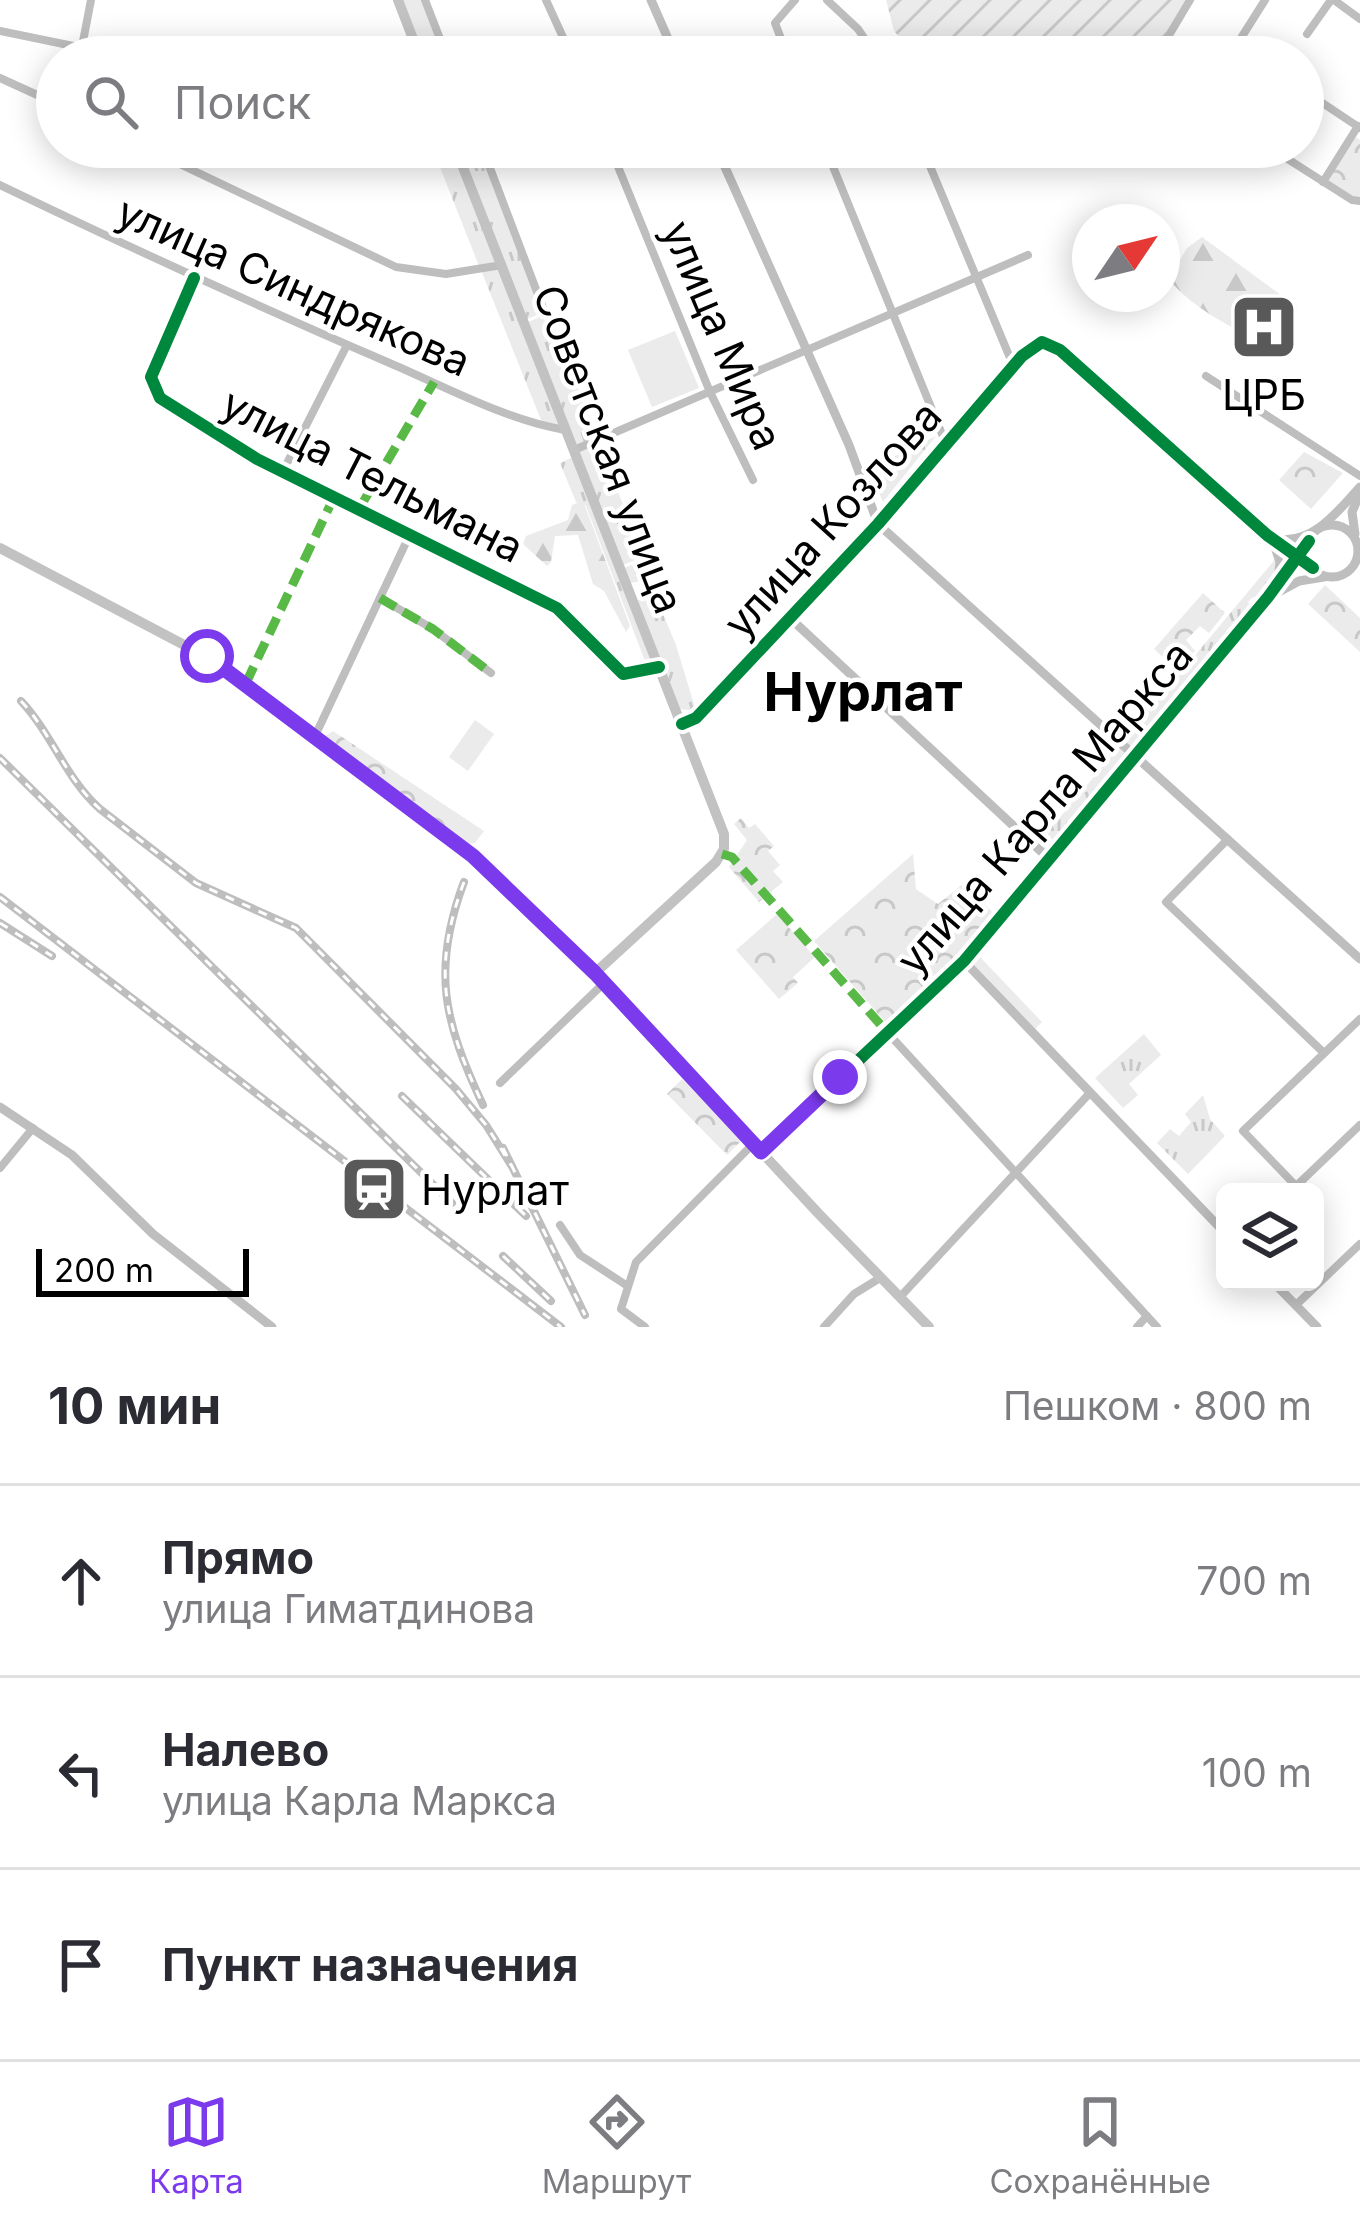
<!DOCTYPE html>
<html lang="ru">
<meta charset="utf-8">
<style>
body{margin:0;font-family:Inter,sans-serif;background:#f7f7f7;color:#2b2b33}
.controls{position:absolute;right:36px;bottom:36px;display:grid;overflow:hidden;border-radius:18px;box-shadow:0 6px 30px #0003}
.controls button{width:108px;height:108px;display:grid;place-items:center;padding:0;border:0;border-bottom:3px solid #e1e1e2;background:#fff;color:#2b2b33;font:60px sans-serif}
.compass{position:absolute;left:1072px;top:204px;width:108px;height:108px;border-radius:50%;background:#fff;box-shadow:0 6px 30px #0003;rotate:55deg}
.scale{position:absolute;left:36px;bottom:30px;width:213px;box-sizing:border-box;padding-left:12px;border:6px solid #000;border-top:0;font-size:33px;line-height:42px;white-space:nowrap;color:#000;-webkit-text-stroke:9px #fff;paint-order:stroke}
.stop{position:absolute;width:36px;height:36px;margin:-27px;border:9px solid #7c3aed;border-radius:50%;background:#fff}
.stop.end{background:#7c3aed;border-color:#fff;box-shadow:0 3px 12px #0008}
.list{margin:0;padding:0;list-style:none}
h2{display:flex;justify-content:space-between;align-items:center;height:156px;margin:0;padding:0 48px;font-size:51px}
h2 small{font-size:39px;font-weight:400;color:#7c7c81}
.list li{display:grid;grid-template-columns:78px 1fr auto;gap:36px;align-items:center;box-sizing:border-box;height:192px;padding:0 48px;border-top:3px solid #e1e1e2}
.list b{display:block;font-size:45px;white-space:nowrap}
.list p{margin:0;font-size:39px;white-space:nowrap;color:#7c7c81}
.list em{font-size:39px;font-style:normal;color:#7c7c81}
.icon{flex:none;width:66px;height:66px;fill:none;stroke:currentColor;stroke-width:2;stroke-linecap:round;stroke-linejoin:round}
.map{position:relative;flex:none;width:1360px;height:1327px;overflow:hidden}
.search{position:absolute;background:#fff;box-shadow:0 6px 30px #0003;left:36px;right:36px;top:36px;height:132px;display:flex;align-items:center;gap:30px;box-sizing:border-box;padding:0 42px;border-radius:66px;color:#7c7c81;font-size:45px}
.sheet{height:732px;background:#fff}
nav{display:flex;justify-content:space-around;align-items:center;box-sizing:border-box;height:168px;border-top:3px solid #e1e1e2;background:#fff;font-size:33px;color:#7c7c81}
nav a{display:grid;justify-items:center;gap:6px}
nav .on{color:#7c3aed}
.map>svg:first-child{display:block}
.grass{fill:url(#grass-tufts)}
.forest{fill:url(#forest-firs)}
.park{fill:url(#park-crowns)}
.garden{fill:url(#garden-furrows)}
.pitch{fill:#ebebeb}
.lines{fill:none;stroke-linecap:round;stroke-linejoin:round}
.minor{stroke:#bebebe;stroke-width:8}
.tertiary{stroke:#bebebe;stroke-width:9}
.secondary{stroke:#c2c2c2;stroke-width:10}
.rail-casing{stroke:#bebebe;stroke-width:8}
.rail{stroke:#fff;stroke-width:3;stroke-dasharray:9;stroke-linecap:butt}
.quiet{stroke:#58b947;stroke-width:9;stroke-dasharray:18 9;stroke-linecap:butt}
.cycleway-casing{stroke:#fff;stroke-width:20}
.cycleway{stroke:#00873e;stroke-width:12}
.route{stroke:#7c3aed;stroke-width:15}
.labels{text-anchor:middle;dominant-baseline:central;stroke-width:9;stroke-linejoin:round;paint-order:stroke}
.street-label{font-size:42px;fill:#000;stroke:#fff}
.poi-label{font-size:42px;fill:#000;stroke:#fff}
.district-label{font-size:54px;font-weight:bold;fill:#000;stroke:#fff}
</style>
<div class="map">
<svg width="1360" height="1327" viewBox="0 0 1360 1327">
<defs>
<pattern id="grass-tufts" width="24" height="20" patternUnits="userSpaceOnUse" patternTransform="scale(3)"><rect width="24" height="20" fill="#ebebeb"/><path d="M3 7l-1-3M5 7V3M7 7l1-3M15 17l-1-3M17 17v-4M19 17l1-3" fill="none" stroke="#c8c8c8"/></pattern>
<pattern id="forest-firs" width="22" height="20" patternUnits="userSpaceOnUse" patternTransform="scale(3)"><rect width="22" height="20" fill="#ebebeb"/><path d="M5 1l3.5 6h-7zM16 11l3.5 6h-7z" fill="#c8c8c8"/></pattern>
<pattern id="park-crowns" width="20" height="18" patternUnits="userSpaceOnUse" patternTransform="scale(3)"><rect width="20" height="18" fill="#ebebeb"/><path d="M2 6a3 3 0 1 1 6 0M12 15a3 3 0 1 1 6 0" fill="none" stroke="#c8c8c8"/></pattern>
<pattern id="garden-furrows" width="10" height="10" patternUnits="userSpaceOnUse" patternTransform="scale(3)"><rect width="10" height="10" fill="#ebebeb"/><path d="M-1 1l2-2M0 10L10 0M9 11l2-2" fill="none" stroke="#c8c8c8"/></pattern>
</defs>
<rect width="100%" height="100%" fill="#fff"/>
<g class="grass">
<polygon points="399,0 424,0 446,57 422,57"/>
<polygon points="432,147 454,147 498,264 479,266"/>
<polygon points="480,147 544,312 525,320 460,154"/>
<polygon points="501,266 565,429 543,425 481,270"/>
<polygon points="549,313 597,438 575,448 526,323"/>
<polygon points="598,441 624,507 603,515 624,509 640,558 623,565 576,450"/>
<polygon points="575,456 658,666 648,669 586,506 576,502 560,463"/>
<polygon points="1277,557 1273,587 1261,601 1253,597 1248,602 1254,608 1135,752 1123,742"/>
<polygon points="641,561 676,645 696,711 680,709 636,601 651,596 646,580 630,583 624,568"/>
<polygon points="1120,746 1132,755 1048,855 1038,845 1040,841"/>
<polygon points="980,957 1042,1022 1033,1031 972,966"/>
<polygon points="1144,1034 1161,1055 1129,1084 1138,1095 1123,1108 1095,1078"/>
<polygon points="1203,1095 1210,1119 1225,1136 1188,1174 1157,1143 1170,1129 1179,1136 1191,1122 1185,1114"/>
</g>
<g class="forest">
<path d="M1202,237L1297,307L1289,332C1280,333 1268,336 1259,336C1235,334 1180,298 1169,278L1187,248Z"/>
<polygon points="579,502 585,506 630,626 626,632 604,591 593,584 578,535 555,536 551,562 547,566 523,544 526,536 568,520 572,505"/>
</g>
<g class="park">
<polygon points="1356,137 1360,140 1360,197 1352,198 1325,181"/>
<polygon points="936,436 883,502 869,469"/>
<polygon points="1304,452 1343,473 1311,509 1279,480"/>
<polygon points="1325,585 1360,618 1360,652 1308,604"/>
<polygon points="1203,593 1225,613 1209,633 1200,626 1186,640 1195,651 1178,671 1154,649"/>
<polygon points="333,731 484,831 475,843 469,844 326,736"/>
<polygon points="741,818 749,828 755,824 774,846 768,851 780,865 773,871 783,882 759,902 729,867 747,840 734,824"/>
<polygon points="913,854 916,889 938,904 964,883 994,914 959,958 888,1025 814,941"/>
<polygon points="777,914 815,957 793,977 798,983 779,999 736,950"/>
<polygon points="682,1079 743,1139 727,1155 667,1094"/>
</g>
<polygon class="garden" points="886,0 1185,0 1152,57 1091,57 1059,36 1045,57 917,57 894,31"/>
<g class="pitch">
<polygon points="675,331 699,388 652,407 628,350"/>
<polygon points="475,720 494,734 468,771 449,757"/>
</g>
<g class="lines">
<g class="minor">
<polyline points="425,0 447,57"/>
<polyline points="546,0 572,57"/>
<polyline points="827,0 858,29 877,57"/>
<polyline points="1334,0 1360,19"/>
<polyline points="0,31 83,48"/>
<polyline points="1307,34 1331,0"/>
<polyline points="1236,45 1255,57"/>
<polyline points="80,57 91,0"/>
<polyline points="788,57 775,23 795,0"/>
<polyline points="1156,57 1190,0"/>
<polyline points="1229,57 1265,0"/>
<polyline points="0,78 57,104"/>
<polyline points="1303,90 1360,128"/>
<polyline points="144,147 396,267 446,274 502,265"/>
<polyline points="482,147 545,313"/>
<polyline points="610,147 710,392 753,480"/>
<polyline points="825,147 946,444"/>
<polyline points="922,147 1013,365"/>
<polyline points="1269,147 1352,200 1360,201"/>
<polyline points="458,153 474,147"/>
<polyline points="1323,182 1358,126"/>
<path d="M0,185C127,246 255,305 385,361C444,386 503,419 565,430"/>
<polyline points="194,278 151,377 160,398 257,459 557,608 623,674 658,667"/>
<polyline points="1206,376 1360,476"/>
<polyline points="574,450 1028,255"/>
<polyline points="283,471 347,345"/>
<polyline points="380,598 433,629 491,673"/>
<polyline points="315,736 410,534"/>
<polyline points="1228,839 1166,902 1324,1053"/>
<polyline points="887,1032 1157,1327"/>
<polyline points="500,1083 604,983"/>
<polyline points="0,1168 33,1128"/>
<polyline points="1296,1186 1243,1131 1360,1019"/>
<polyline points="1290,1192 1360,1125"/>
<polyline points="560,1225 580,1255 626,1285"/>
<polyline points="900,1297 1088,1095"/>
<polyline points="1296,1305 1360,1244"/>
<polyline points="645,1327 621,1309 636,1262 753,1144"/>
<polyline points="824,1327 854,1294 880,1278"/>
<polyline points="1137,1327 1147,1316"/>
</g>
<g class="tertiary">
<polyline points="651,0 676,57"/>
<polyline points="716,147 849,445 878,524"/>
<polyline points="878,524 1360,959"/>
<circle cx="1332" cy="551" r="26"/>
<polyline points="1355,534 1352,512 1360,493"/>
<path d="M1277,539C1313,545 1338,511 1360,487"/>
<polyline points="1274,544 1280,562 1278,580"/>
<polyline points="1273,595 1299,581 1324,577"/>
<polyline points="790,618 1047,857"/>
<polyline points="682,724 696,718 878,524 1022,356 1042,342 1060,350 1267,535 1313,568"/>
<polyline points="964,961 1225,1233"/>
<polyline points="0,1107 72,1155 153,1234 272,1327"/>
<polyline points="761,1152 964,961 1268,597 1309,541"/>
<polyline points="1273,1282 1317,1327"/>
</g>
<g class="secondary">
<polyline points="398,0 420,57"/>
<polyline points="455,147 724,834 724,849 716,862 595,973"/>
<polyline points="0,548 207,657 473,856 595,973 818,1213 929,1327"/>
</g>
<defs>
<g id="rail">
<path d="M21,701C52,734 66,779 100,809L196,883L296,928L456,1089L486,1125L511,1165"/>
<polyline points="0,758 452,1203"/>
<path d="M464,882C431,970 444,1022 483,1105"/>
<polyline points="0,897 561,1327"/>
<polyline points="0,923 52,956"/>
<polyline points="402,1096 526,1216"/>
<polyline points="503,1148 585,1315"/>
<polyline points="503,1256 551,1301"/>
</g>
</defs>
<use href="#rail" class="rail-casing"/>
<use href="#rail" class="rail"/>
<g class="quiet">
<polyline points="359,509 434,382"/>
<polyline points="380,598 433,629 491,673"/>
<polyline points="246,683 334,497"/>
<polyline points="722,854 732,857 887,1032"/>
</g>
<defs>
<g id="cycleway">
<polyline points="194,278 151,377 160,398 257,459 557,608 623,674 659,667"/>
<polyline points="682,724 696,718 878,524 1022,356 1042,342 1060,350 1267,535 1313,568"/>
<polyline points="761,1152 964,961 1268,597 1309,541"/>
</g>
</defs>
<use href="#cycleway" class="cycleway-casing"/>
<use href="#cycleway" class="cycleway"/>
</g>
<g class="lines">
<polyline class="route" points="207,656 473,856 595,973 761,1152 840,1077"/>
</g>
<defs>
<symbol id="hospital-square" viewBox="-11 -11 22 22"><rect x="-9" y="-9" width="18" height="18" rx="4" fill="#595959" stroke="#fff"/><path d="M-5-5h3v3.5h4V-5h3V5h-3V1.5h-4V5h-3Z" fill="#fff"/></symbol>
<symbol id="station-square" viewBox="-11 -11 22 22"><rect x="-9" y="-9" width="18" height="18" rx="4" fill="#595959" stroke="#fff"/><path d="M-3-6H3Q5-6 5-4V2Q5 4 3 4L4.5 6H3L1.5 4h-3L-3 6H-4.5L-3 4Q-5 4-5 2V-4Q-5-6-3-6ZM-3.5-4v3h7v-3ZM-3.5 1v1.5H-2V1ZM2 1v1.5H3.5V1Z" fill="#fff"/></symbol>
</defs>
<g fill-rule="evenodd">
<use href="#hospital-square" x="1226" y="289" width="76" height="76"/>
<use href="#station-square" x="336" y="1151" width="76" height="76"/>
</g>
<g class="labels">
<g class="street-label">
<text transform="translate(294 286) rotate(24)">улица Синдрякова</text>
<text transform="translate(723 335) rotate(67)">улица Мира</text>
<text transform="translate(609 449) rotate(69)">Советская улица</text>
<text transform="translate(373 475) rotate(27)">улица Тельмана</text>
<text transform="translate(832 519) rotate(-48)">улица Козлова</text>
<text transform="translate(1044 807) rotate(-49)">улица Карла Маркса</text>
</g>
<g class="poi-label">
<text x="1264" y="394">ЦРБ</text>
<text x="421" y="1189" text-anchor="start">Нурлат</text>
</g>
<g class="district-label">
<text x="863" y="691">Нурлат</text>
</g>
</g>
</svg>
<div class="controls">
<button><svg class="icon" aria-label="layers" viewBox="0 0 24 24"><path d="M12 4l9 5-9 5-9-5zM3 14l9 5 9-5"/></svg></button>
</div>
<svg class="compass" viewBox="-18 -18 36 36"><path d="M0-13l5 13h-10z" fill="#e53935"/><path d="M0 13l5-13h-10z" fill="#7c7c81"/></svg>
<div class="scale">200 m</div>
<div class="stop" style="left:207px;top:656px"></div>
<div class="stop end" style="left:840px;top:1077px"></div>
<div class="search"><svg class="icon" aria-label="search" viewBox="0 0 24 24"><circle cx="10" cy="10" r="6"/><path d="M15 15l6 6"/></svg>Поиск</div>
</div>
<section class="sheet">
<h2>10 мин<small>Пешком · 800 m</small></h2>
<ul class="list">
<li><svg class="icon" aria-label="ahead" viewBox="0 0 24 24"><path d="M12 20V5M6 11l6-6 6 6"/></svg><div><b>Прямо</b><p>улица Гиматдинова</p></div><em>700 m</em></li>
<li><svg class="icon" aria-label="left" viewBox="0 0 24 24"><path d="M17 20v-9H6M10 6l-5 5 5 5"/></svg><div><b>Налево</b><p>улица Карла Маркса</p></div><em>100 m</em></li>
<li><svg class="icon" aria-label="arrive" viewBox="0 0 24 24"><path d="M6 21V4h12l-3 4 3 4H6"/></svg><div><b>Пункт назначения</b></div></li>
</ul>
</section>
<nav>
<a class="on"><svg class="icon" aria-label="map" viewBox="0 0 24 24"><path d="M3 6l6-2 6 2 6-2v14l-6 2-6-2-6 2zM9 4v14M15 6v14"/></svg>Карта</a>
<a><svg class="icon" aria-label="directions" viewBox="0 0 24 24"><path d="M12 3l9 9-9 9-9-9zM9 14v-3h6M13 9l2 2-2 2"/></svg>Маршрут</a>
<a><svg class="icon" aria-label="saved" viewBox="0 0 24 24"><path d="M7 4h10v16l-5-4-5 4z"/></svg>Сохранённые</a>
</nav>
